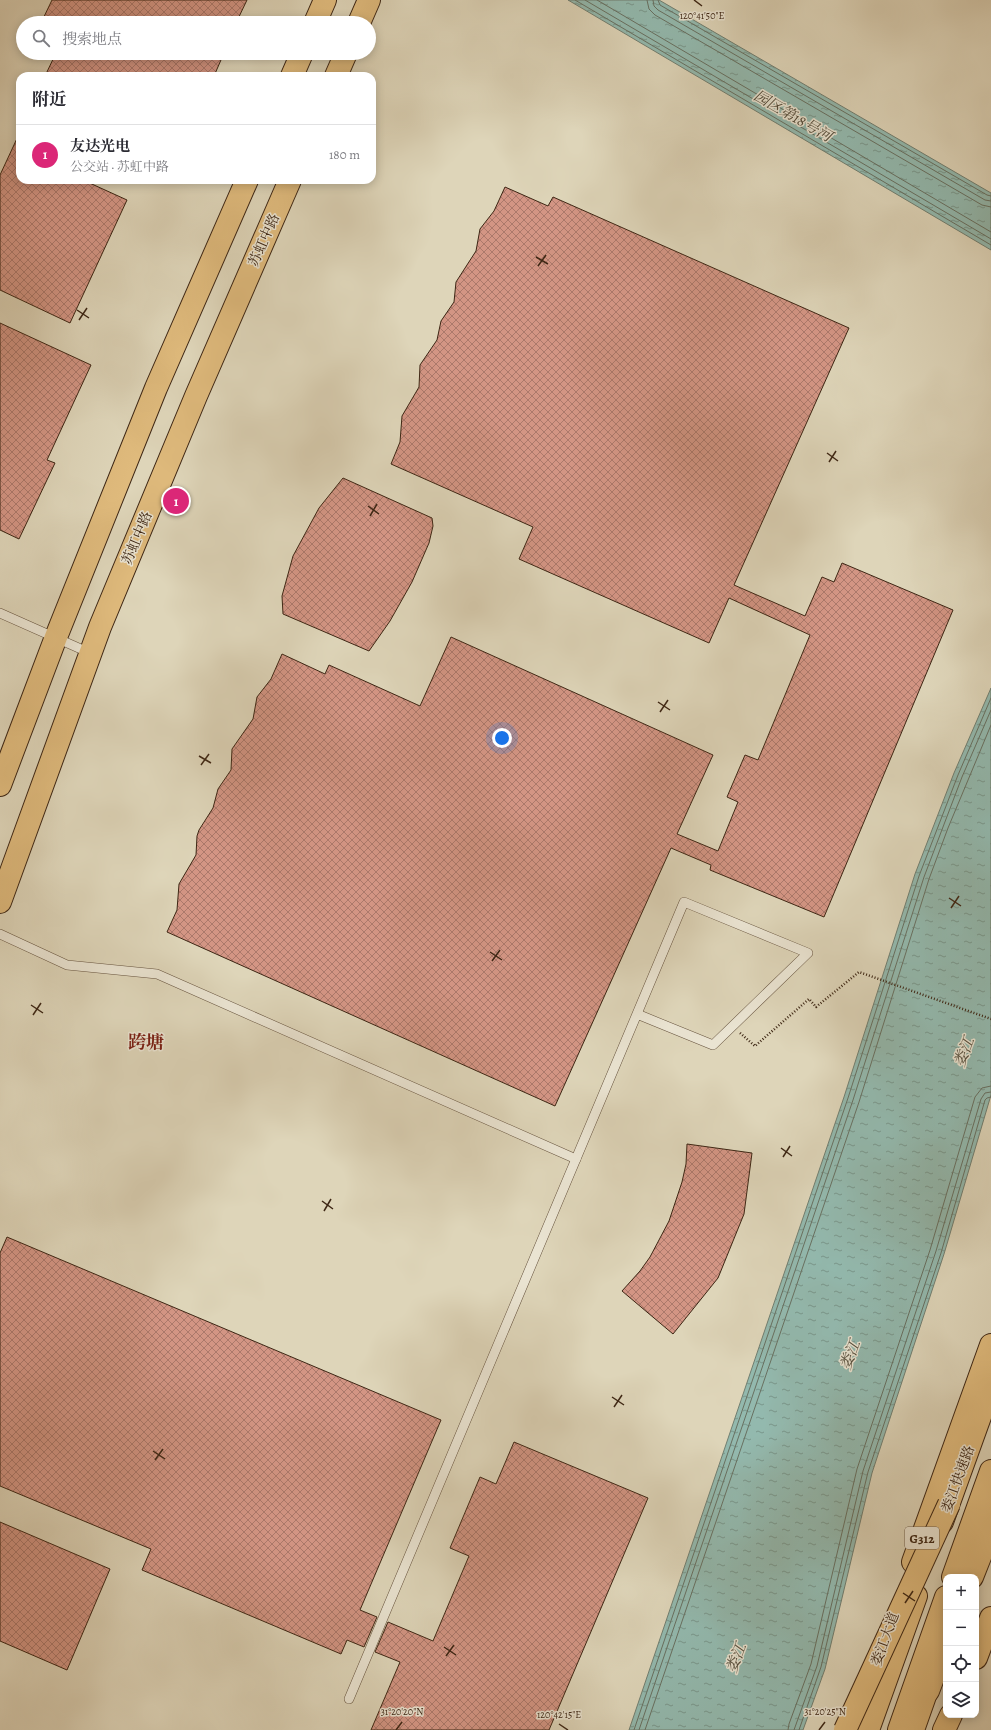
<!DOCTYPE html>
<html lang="zh">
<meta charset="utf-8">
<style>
body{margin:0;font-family:Alegreya,"Noto Serif SC",serif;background:#f2f2f3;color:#2b2b33}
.controls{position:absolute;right:12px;bottom:12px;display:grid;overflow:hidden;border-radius:8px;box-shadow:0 2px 10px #0003}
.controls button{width:36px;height:36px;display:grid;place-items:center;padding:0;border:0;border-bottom:1px solid #e1e1e2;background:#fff;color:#2b2b33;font:20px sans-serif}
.you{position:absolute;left:502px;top:738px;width:14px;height:14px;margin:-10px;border:3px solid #fff;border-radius:50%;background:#1a73e8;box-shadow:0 0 0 6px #1a73e833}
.badge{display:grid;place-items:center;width:26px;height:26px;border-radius:50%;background:#db2777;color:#fff;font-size:13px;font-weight:700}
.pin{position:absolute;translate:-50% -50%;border:2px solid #fff;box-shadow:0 1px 4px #0006}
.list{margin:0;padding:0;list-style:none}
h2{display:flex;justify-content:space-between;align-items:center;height:52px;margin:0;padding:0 16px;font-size:17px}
h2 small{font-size:13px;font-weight:400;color:#7c7c81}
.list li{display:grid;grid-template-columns:26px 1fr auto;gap:12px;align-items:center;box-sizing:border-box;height:60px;padding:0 16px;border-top:1px solid #e1e1e2}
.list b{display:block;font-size:15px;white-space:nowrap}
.list p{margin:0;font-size:13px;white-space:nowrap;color:#7c7c81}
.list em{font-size:13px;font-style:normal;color:#7c7c81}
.icon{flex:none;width:22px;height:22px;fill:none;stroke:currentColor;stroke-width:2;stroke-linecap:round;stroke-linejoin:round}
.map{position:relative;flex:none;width:991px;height:1730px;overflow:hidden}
.search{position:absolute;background:#fff;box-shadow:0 2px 10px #0003;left:16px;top:16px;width:360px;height:44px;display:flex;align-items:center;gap:10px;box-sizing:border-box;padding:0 14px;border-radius:22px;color:#7c7c81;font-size:15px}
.panel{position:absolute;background:#fff;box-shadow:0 2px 10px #0003;left:16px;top:72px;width:360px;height:112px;border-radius:12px}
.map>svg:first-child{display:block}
.water{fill:url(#water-ripples);stroke:#717e70}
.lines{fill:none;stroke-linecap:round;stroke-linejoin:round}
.shore{stroke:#687061;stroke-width:1}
.building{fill:url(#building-cross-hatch);stroke:#3d2614}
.lane-casing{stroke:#65523d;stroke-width:10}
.primary-casing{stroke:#3d2614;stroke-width:24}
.highway-casing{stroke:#3d2614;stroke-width:24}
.path{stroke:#3d2614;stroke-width:2.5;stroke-dasharray:1 2;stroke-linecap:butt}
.lane{stroke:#eae4d2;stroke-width:9}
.primary{stroke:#dfba7c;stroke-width:22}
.highway{stroke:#dfba7c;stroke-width:22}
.highway-bridge-casing{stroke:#3d2614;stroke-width:24;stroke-linecap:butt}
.highway-bridge{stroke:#dfba7c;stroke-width:22}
.ticks{fill:none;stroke:#3d2614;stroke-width:1.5}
.labels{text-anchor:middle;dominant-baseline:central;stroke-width:3;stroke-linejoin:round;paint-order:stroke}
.shield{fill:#eae4d2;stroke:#715f4d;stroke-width:1}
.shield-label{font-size:13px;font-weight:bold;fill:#3d2614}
.street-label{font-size:14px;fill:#3d2614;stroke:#eae4d2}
.water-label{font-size:15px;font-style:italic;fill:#524b3a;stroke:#eae4d2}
.district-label{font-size:18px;font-weight:bold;fill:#7a1f14;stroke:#eae4d2}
.ticks-label{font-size:10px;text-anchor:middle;fill:#3d2614;stroke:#eae4d2;stroke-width:3;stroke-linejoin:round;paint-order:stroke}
</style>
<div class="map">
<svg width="991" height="1730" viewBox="0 0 991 1730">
<defs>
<pattern id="water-ripples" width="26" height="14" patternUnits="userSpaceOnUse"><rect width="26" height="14" fill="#93b9ae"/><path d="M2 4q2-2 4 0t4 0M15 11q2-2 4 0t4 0" fill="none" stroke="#79968c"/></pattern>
<pattern id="building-cross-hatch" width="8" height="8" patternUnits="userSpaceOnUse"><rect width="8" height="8" fill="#d39584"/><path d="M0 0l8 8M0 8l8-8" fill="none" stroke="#ac796b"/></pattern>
</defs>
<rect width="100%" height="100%" fill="#ded5b9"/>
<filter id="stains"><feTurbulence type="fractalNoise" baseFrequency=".005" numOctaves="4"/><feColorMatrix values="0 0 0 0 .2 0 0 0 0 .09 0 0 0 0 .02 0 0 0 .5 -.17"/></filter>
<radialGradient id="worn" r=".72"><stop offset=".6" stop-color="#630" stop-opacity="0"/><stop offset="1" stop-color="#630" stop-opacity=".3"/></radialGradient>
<g class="water">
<polygon points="568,0 659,0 991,193 991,250"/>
<polygon points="991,688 991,1095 944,1254 872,1473 825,1669 803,1730 629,1730 844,1097 915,874 954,773"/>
</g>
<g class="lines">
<g class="shore">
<polyline points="575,0 991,245"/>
<polyline points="585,0 991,239"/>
<polyline points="597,0 991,232"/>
<polyline points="647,0 649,9 655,15 982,205 991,207"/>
<polyline points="653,0 654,6 658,10 985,200 991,201"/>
<polyline points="658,0 660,5 987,195 991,196"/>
<polyline points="634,1730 848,1098 919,876 958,775 991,698"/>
<polyline points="639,1730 853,1100 924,877 962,777 991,710"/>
<polyline points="645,1730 859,1102 929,879 948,828 991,725"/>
<polyline points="788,1730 789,1724 811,1664 857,1469 930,1250 975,1097 982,1088 991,1086"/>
<polyline points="794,1730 817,1666 863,1471 936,1251 981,1099 985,1093 991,1092"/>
<polyline points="799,1730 821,1667 868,1472 941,1253 985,1100 987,1098 991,1097"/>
</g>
</g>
<g class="building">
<polygon points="52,0 247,0 236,23 41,23"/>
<polygon points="56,53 224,53 214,76 45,76"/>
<polygon points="20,132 20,180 83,180 127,200 70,323 0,290 0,175"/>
<polygon points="505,187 548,206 553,197 849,328 734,585 805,616 822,577 834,582 842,563 953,610 824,917 710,870 711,865 671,848 555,1106 167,932 177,910 179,884 196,855 197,836 199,830 213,808 218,789 231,770 232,749 253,719 257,697 271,679 282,654 325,674 329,665 420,706 451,637 713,755 677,834 718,851 738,802 727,797 745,755 758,760 810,635 729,598 709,643 519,559 533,527 391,464 400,442 402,416 419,387 420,365 437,340 441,321 454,302 456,282 476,251 480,229 494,211"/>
<polygon points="0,323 91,365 47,460 55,463 19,539 0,530"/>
<polygon points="343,478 432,518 433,526 429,543 412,582 390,621 369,651 283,614 282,596 293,556 319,508"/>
<polygon points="687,1144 752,1153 744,1214 718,1278 673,1334 622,1291 640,1271 650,1257 669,1221 682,1182 686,1164"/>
<polygon points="7,1237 441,1420 360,1610 377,1617 364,1647 347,1640 341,1654 142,1570 151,1549 0,1486 0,1253"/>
<polygon points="514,1442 648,1498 549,1730 371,1730 400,1662 375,1652 388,1622 433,1641 469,1556 450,1548 480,1477 496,1484"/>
<polygon points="0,1522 110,1569 67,1670 0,1641"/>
</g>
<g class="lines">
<defs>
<g id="lane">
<polyline points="0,613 90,653"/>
<polyline points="0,934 67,965 157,974 576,1159"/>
<polyline points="349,1699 684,902 808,953 713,1045 637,1014"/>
</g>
<g id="primary">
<polyline points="315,23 325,0"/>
<polyline points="359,23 369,0"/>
<polyline points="292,76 302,53"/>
<polyline points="336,76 346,53"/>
<polyline points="0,785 56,637 156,388 247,180"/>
<polyline points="0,902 100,627 196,396 290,180"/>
<polyline points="979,1546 991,1513"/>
<polyline points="913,1562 991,1345"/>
<polyline points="913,1730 933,1673"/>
</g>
<g id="highway">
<polyline points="942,1522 991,1386"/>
<polyline points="953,1577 991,1471"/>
<polyline points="972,1577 991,1529"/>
<polyline points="976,1658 991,1618"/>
<polyline points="928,1691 946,1644"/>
<polyline points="868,1730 916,1596"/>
<polyline points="899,1730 946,1597"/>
<polyline points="944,1730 951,1715"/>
</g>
</defs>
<use href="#lane" class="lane-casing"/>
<use href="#primary" class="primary-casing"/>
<use href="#highway" class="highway-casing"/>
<polyline class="path" points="740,1033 755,1046 809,999 816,1007 859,972 991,1019"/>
<use href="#lane" class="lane"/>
<use href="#primary" class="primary"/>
<use href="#highway" class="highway"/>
<defs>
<polyline id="highway-bridge" points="845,1730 949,1504"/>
</defs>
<use href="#highway-bridge" class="highway-bridge-casing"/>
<use href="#highway-bridge" class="highway-bridge"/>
</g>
<path class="ticks" d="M694,0L702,6M536,257L548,264M538,266L546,255M77,310L89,318M79,320L87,308M827,453L838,461M829,462L836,451M368,506L379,514M370,516L377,504M658,702L670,710M660,712L668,700M199,756L211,763M201,765L209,754M949,898L961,906M951,908L959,896M490,952L502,960M492,961L500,950M31,1005L43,1013M33,1015L41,1003M781,1148L792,1156M783,1157L790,1146M322,1201L333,1209M324,1211L331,1199M612,1397L624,1405M614,1407L622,1395M153,1451L165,1459M155,1460L163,1449M903,1593L915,1601M905,1603L913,1591M444,1647L456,1655M446,1656L454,1645M559,1724L568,1730M396,1730L402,1722M819,1730L825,1722"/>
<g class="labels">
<rect class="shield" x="905" y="1527" width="34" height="22" rx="3"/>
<g class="shield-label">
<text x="922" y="1538">G312</text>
</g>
<g class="street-label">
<text transform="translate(264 240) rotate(-66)">苏虹中路</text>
<text transform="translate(137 538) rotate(-67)">苏虹中路</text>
<text transform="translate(958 1479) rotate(-70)">娄江快速路</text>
<text transform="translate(885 1639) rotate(-70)">娄江大道</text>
</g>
<g class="water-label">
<text transform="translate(793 116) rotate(30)">园区第18号河</text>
<text transform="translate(964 1052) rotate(-69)">娄江</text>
<text transform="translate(850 1355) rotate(-69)">娄江</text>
<text transform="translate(736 1658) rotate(-69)">娄江</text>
</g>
<g class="district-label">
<text x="146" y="1042">跨塘</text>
</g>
</g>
<g class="ticks-label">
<text x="702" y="19">120°41'50"E</text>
<text x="402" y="1715">31°20'20"N</text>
<text x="825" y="1715">31°20'25"N</text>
<text x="559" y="1718">120°42'15"E</text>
</g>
<rect width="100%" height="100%" filter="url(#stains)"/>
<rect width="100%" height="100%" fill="url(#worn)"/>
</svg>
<div class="controls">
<button>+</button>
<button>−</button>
<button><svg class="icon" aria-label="locate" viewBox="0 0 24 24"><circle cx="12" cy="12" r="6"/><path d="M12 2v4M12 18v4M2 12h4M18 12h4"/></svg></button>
<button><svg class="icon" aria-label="layers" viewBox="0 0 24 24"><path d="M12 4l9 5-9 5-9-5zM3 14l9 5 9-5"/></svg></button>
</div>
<div class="you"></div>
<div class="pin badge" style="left:176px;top:501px">1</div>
<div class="search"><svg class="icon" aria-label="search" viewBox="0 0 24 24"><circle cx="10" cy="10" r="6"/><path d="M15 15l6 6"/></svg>搜索地点</div>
<section class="panel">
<h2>附近<small></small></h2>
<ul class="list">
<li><span class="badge">1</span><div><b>友达光电</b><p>公交站 · 苏虹中路</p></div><em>180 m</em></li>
</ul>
</section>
</div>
